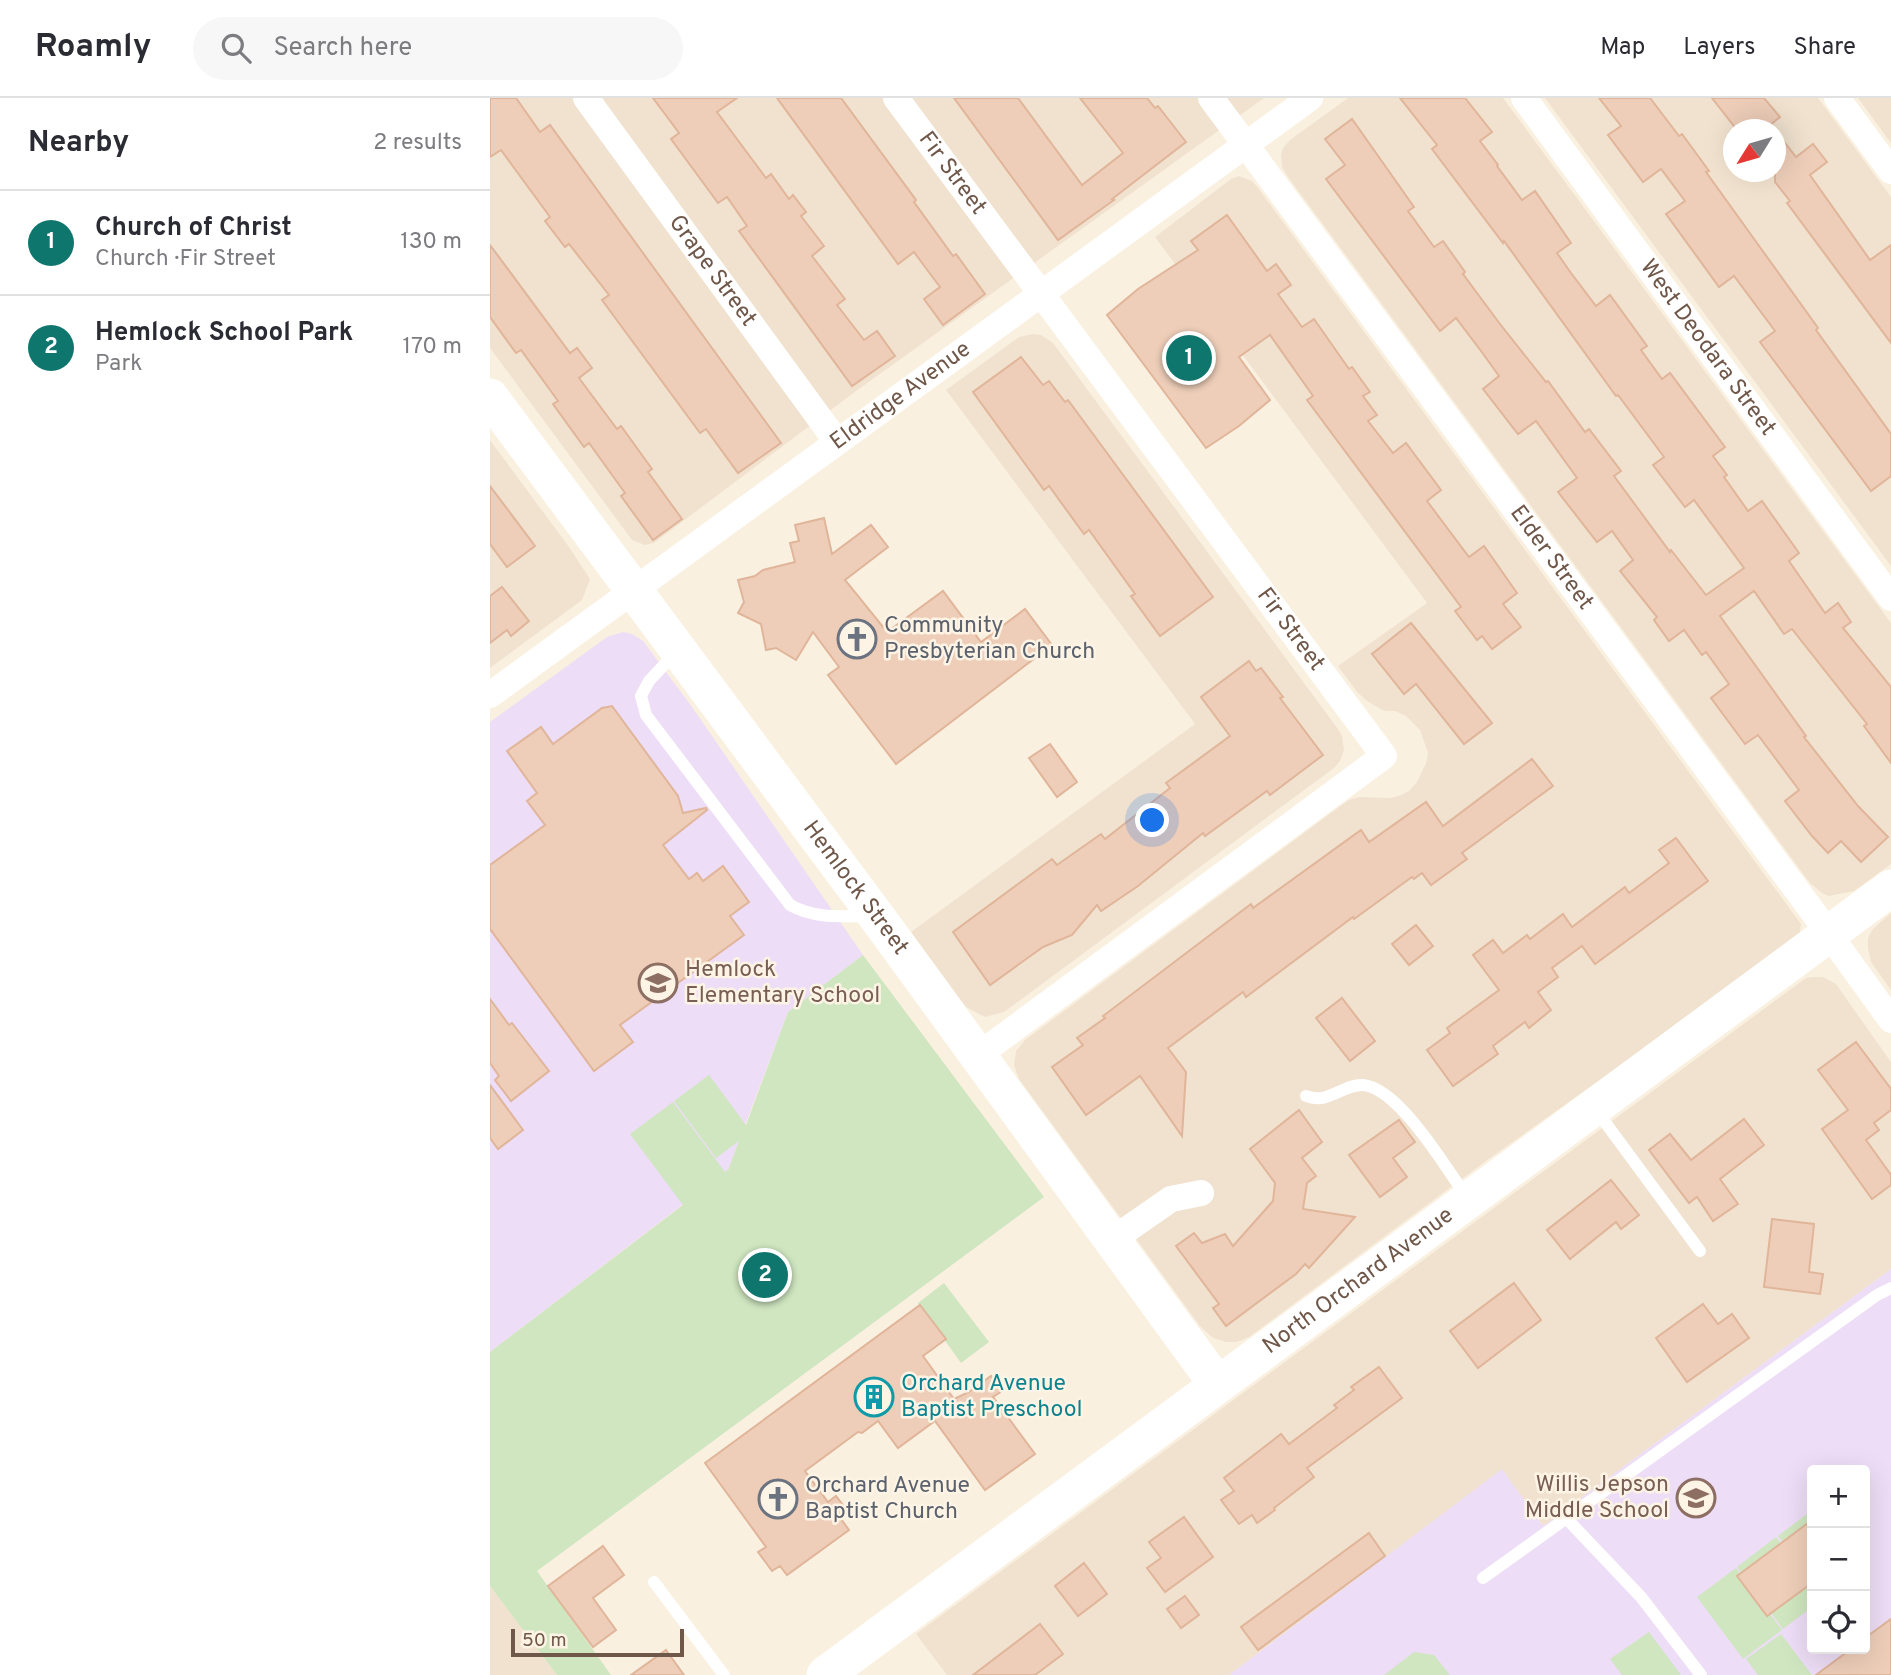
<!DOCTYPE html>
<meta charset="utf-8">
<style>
body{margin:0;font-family:Overpass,sans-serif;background:#f7f7f7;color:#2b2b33}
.controls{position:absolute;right:21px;bottom:21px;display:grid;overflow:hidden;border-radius:7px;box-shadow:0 7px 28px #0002}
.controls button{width:63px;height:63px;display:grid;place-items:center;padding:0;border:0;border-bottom:2px solid #e1e1e2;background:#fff;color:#2b2b33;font:35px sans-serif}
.compass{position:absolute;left:1233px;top:21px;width:63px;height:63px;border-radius:50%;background:#fff;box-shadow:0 7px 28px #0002;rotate:233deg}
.scale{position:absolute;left:21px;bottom:18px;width:173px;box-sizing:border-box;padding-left:7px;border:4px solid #6f5749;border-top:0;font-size:19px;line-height:24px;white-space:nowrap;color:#6f5749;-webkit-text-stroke:5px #fef4e5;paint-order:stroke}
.you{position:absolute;left:663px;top:723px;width:24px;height:24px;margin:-18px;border:5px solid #fff;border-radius:50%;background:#1a73e8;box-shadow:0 0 0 10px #1a73e833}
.badge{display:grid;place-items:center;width:46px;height:46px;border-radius:50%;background:#0f766e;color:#fff;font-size:23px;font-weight:700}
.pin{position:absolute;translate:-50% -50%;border:4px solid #fff;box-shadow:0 2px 7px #0006}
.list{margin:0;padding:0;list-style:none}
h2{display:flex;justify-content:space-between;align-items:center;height:91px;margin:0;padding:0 28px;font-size:30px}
h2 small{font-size:23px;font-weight:400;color:#7c7c81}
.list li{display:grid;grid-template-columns:46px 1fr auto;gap:21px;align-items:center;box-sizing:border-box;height:105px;padding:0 28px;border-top:2px solid #e1e1e2}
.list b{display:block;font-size:26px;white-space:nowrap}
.list p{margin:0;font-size:23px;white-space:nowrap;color:#7c7c81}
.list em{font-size:23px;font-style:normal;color:#7c7c81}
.icon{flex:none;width:38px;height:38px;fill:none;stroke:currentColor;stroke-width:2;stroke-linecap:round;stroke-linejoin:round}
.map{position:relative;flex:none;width:1401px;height:1577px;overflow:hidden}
header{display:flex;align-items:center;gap:42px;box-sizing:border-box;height:98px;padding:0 35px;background:#fff;border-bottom:2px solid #e1e1e2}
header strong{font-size:33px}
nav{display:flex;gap:38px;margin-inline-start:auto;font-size:24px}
.search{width:490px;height:63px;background:#f7f7f7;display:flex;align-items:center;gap:18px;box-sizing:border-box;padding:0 24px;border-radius:38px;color:#7c7c81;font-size:26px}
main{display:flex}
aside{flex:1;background:#fff}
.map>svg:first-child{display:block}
.residential{fill:#f1e2cf;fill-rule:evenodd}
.education{fill:#edddf6;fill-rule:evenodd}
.green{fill:#cfe6c0}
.building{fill:#eeceb9;stroke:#e0b59a;stroke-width:2}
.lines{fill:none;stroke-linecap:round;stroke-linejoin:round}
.lane{stroke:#fff;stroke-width:12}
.street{stroke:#fff;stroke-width:26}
.secondary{stroke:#fff;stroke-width:37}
.labels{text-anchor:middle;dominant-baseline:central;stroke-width:5;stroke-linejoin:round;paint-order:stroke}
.street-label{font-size:23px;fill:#6f5749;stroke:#fef4e5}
.worship-label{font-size:23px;fill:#5b616d;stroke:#fef4e5;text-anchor:start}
.education-label{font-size:23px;fill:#785e54;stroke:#fef4e5;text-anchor:start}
.culture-label{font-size:23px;fill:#0d838f;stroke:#fef4e5;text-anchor:start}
</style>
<header>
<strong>Roamly</strong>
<div class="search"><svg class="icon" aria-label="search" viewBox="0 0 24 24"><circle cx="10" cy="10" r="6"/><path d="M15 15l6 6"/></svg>Search here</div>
<nav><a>Map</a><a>Layers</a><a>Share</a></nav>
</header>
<main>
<aside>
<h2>Nearby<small>2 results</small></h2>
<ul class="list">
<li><span class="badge">1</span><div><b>Church of Christ</b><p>Church · Fir Street</p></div><em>130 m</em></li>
<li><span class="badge">2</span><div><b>Hemlock School Park</b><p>Park</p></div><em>170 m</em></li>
</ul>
</aside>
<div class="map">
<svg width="1401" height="1577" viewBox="0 0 1401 1577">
<rect width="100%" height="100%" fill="#faf0e0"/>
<g class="residential">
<polygon points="0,0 774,0 362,296 164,445 155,447 142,442 0,250"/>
<polygon points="858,0 1013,0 1401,525 1401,766 1364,793 1339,798 1332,795 1320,785 798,79 792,69 791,56 793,50 800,42"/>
<path d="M1055,0H1328L1401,99V468ZM1244,32H1286V74H1244Z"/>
<polygon points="1368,0 1401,0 1401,45"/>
<polygon points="749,78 762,83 768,90 1311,826 1310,834 1298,848 1000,1060 759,1239 747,1244 736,1244 723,1240 710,1228 529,981 524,967 526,953 535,942 845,712 859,702 870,699 901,700 911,697 919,693 927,684 936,665 938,655 930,632 916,618 905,613 894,613 877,603 867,594 848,568 937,505 665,139 741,81"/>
<polygon points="543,236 551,237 563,245 848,631 852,638 854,652 850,663 844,670 514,914 495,919 476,909 421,834 705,626 456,292 529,239"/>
<polygon points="0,342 79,449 100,481 92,502 0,570"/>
<polygon points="1401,815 1401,892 1381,864 1378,850 1378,840 1383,831"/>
<polygon points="1324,879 1333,879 1346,886 1401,964 1401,1171 1053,1428 1012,1372 739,1577 457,1577 426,1536 1301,891 1316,880"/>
<polygon points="0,1488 67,1577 0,1577"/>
</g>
<g class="education">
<polygon points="133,534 142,536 153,543 202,609 373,857 298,914 238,1072 0,1254 0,624 117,539"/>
<path d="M1401,1171V1577H739L1012,1371L1053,1428ZM1322,1372H1375V1551H1322Z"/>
</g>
<g class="green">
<polygon points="373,857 554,1099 47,1473 121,1577 67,1577 0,1488 0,1254 193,1107 140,1036 183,1004 235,1074 238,1072 249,1043 226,1060 184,1003 219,977 256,1027 298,914"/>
<polygon points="454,1185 499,1244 471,1265 428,1205"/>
<polygon points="1322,1412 1322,1483 1288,1438"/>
<polygon points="1286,1439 1322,1488 1322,1509 1293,1531 1247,1469"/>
<polygon points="1246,1470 1292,1532 1253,1561 1207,1499"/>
<polygon points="1159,1534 1191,1577 1132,1577 1120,1561"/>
<polygon points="1291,1536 1322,1577 1268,1577 1256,1561"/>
<polygon points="924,1554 944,1557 960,1577 894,1577"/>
</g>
<g class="building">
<polygon points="0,0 26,0 50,34 60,27 291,345 248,375 216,331 210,335 112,202 119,197 79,146 75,149 55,123 60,119 11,52 0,59"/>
<polygon points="163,0 247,0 227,14 276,80 281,76 299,101 303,97 316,114 311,118 334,148 322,158 355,201 347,207 374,242 387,233 405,258 362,288 249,133 257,128 237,99 228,105 181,41 189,35"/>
<polygon points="287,0 351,0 426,102 424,104 463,158 466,156 495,196 453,227 434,201 450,189 435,169 424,154 408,166"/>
<polygon points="464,0 528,0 592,87 633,55 590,0 657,0 665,10 668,8 696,44 622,101 624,102 568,142"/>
<polygon points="910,0 975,0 1002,34 990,43 1008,67 1007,68 1032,102 1045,93 1081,145 1067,155 1081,175 1106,208 1120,197 1157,248 1151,252 1172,281 1180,275 1235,349 1223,358 1237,377 1234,379 1258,413 1272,403 1309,455 1299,463 1335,515 1348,505 1361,524 1353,530 1401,589 1401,665 1374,628 1377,626 1302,531 1294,536 1264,493 1230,518 1316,638 1314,639 1368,708 1398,739 1371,764 1351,743 1338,755 1322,738 1295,703 1309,692 1268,637 1255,646 1221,600 1239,586 1216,554 1212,557 1194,532 1179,543 1164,522 1167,519 1130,473 1143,462 1122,433 1107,444 1068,394 1087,380 1046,323 1028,336 993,291 1009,278 991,253 966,220 950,233 836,81 855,67 835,41 862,21 924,109 918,113 944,149 953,143 975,174 973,176 1010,226 1056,284 1058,283 1095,334 1099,331 1131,373 1124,378 1180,454 1181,452 1216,497 1254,470 1204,402 1195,409 1163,367 1174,359 1128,297 1126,298 1014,143 1013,145 942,51 947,47"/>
<polygon points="1109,0 1160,0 1189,38 1192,36 1219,73 1216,74 1328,230 1326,232 1401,336 1401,378 1381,393 1270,244 1285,233 1244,178 1229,189 1176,116 1195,103 1171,71 1153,84 1118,37 1131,28"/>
<polygon points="1222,0 1274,0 1290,19 1274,32 1247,32"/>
<polygon points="1285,32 1306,59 1323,46 1337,64 1320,77 1380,162 1401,147 1401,245 1297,105 1300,103 1285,84"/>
<polygon points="737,117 777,173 786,166 801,187 788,196 812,229 824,221 859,271 862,269 880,294 873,298 887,317 878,323 903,355 916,345 951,392 937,403 979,459 994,448 1027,495 1013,506 1031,529 1002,551 992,538 987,542 965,513 971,509 817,302 823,298 780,237 749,259 780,302 749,328 716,350 617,217 648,191 708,152 701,143"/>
<polygon points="0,147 80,255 87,250 102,270 89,280 127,331 131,328 162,371 158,374 192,421 163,442 131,398 135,395 99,345 94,349 63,306 68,303 31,252 26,255 0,219"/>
<polygon points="531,259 553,287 559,283 575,304 578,302 723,499 670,538 641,498 645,496 599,432 594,436 559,388 554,392 483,294"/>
<polygon points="0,388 45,448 17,469 0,446"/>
<polygon points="334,420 342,456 381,427 398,449 355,482 397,534 453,493 491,544 535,511 562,547 406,666 338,577 349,569 323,534 306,562 286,550 276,552 271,526 248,515 254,504 248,482 265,478 273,472 305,464 300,445 309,443 305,427"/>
<polygon points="12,489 39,523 21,538 17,532 0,545 0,498"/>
<polygon points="921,525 1002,625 974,646 926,586 914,596 882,556"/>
<polygon points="759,563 766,573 771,570 793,599 790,600 833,657 780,697 777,693 715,738 713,735 648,788 611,813 607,807 582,837 553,849 500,887 463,834 562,761 567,767 611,736 615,741 680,690 676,685 740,638 711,599"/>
<polygon points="122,608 188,698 193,715 216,710 217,712 173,747 199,781 207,775 213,783 233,768 259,804 240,818 254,837 130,927 143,944 104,973 0,831 0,767 55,727 37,703 47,695 17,653 51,629 63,646 112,610"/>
<polygon points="560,646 587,684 567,699 539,660"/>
<polygon points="1042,661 1063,688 972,755 977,761 941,787 932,775 924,781 922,779 864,821 863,819 756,899 753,894 678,950 696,974 692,1038 650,978 596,1017 562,969 593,947 587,940 615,920 613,918 761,806 763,810 871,732 879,744 936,704 953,728"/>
<polygon points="1186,740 1218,783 1105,866 1092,848 1062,870 1068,879 1048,894 1061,912 1039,930 1035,924 1003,948 1008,956 963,988 937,952 960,935 957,930 1009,892 983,857 1003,842 1013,855 1037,837 1040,841 1073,816 1082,829 1135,789 1139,795 1179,765 1169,752"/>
<polygon points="926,827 943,848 919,867 902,846"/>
<polygon points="852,900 885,943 860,963 826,920"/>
<polygon points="0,901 19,927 22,925 59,973 21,1003 5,982 9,978 0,965"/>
<polygon points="1366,944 1401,991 1401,1012 1384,1025 1389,1032 1376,1042 1401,1077 1401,1087 1382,1101 1332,1031 1358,1012 1328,972"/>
<polygon points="0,987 33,1032 8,1051 0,1040"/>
<polygon points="809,1012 832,1044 812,1060 826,1078 817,1085 813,1111 865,1119 819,1170 815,1166 806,1176 736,1228 723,1210 729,1206 686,1148 704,1135 712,1145 735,1136 743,1148 783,1103 785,1085 760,1051"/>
<polygon points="1254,1021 1274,1047 1230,1081 1248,1106 1223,1123 1207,1099 1199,1105 1159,1052 1180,1036 1201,1062"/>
<polygon points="909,1022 925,1044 903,1060 917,1079 890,1099 859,1057"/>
<polygon points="1121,1082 1149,1117 1131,1131 1126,1124 1080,1161 1057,1132"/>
<polygon points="1282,1121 1324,1126 1319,1174 1333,1176 1330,1196 1274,1189"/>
<polygon points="1024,1185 1051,1222 988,1270 960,1233"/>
<polygon points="1213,1206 1228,1226 1242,1216 1259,1240 1197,1284 1166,1240"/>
<polygon points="430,1207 456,1241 433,1258 464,1301 479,1294 501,1278 512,1293 503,1299 545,1356 495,1392 445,1323 408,1350 388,1323 372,1335 368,1334 315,1373 338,1404 346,1398 359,1415 351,1421 359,1432 297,1477 290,1468 282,1473 268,1454 276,1449 215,1365"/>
<polygon points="889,1269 912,1300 817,1370 824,1379 784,1410 785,1412 767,1425 762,1417 749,1426 731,1402 744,1393 734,1380 791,1336 799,1346 847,1310 844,1307 864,1292 861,1289"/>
<polygon points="694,1419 723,1459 675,1494 657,1470 671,1460 659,1444"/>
<polygon points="1322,1422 1322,1485 1277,1518 1247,1478"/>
<polygon points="879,1435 895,1458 768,1552 751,1529"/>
<polygon points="113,1448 134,1477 103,1500 126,1532 103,1549 58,1488"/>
<polygon points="594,1465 617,1496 588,1518 565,1488"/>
<polygon points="695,1498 709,1517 691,1530 677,1511"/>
<polygon points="1401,1521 1401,1577 1326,1577 1361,1551 1375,1551 1375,1540"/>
<polygon points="550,1526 573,1556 545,1577 483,1577"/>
<polygon points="176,1552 194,1577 141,1577"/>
</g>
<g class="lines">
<g class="lane">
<path d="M187,553L159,583L151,598L156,617L300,807C325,821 352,818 380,818"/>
<path d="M816,998C839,1007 852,986 873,987C909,990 956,1070 976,1098"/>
<polyline points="1106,1012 1210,1153"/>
<polyline points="1076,1420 1151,1499 1211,1577"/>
<polyline points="993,1480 1387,1197 1401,1190"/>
<polyline points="164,1484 234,1577"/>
</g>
<g class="street">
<path id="s1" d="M96,0L347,344"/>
<path id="s2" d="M406,0L894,658L487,958"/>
<path id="s3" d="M721,0L1323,814L1401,922"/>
<path id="s4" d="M1034,0L1401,500"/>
<polyline points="1347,0 1401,73"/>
<path id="s5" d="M0,597L820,0"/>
<polyline points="622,1142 681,1101 711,1095"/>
</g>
<g class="secondary">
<path id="s6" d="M0,299L395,830L727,1286"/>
<path id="s7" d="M335,1577L1401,790"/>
</g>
</g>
<defs>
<symbol id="church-ring" viewBox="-11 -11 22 22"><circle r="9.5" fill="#fef4e5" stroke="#6b7280" stroke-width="1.5"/><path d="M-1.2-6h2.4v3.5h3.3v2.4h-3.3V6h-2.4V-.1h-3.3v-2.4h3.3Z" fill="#6b7280"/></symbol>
<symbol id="school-ring" viewBox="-11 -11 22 22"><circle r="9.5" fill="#fef4e5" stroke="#8d6e63" stroke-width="1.5"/><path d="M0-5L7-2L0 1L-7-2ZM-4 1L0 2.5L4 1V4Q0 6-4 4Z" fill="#8d6e63"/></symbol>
<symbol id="building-ring" viewBox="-11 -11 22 22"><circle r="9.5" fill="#fef4e5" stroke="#0f9aa8" stroke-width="1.5"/><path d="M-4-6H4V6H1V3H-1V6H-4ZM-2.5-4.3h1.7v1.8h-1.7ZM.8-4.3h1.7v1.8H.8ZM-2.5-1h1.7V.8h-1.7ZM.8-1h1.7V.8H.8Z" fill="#0f9aa8"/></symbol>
</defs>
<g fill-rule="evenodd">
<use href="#church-ring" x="345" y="519" width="44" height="44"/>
<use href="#school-ring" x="146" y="863" width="44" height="44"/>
<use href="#building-ring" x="362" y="1277" width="44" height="44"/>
<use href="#school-ring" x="1184" y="1378" width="44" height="44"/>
<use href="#church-ring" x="266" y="1379" width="44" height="44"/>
</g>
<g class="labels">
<g class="street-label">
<text stroke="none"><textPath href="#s2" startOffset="94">Fir Street</textPath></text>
<text stroke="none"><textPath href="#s1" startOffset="214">Grape Street</textPath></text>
<text stroke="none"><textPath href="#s4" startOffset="310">West Deodara Street</textPath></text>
<text stroke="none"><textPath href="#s5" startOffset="508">Eldridge Avenue</textPath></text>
<text stroke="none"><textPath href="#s3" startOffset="572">Elder Street</textPath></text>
<text stroke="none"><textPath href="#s2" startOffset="662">Fir Street</textPath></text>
<text stroke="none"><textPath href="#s6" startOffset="612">Hemlock Street</textPath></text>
<text stroke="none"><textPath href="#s7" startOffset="663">North Orchard Avenue</textPath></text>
</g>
<g class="worship-label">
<text x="394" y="528">Community<tspan x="394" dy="26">Presbyterian Church</tspan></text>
<text x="315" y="1388">Orchard Avenue<tspan x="315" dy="26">Baptist Church</tspan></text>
</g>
<g class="education-label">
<text x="195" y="872">Hemlock<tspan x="195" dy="26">Elementary School</tspan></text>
<text x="1179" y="1387" text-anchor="end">Willis Jepson<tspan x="1179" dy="26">Middle School</tspan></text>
</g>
<g class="culture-label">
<text x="411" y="1286">Orchard Avenue<tspan x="411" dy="26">Baptist Preschool</tspan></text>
</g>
</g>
</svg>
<div class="controls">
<button>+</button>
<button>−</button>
<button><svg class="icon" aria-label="locate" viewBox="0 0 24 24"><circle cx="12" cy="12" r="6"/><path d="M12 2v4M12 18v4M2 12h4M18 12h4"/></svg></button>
</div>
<svg class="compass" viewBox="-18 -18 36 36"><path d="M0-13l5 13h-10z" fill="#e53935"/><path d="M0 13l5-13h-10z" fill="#7c7c81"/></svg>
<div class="scale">50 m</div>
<div class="you"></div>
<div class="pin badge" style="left:699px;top:260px">1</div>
<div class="pin badge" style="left:275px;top:1177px">2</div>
</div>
</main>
